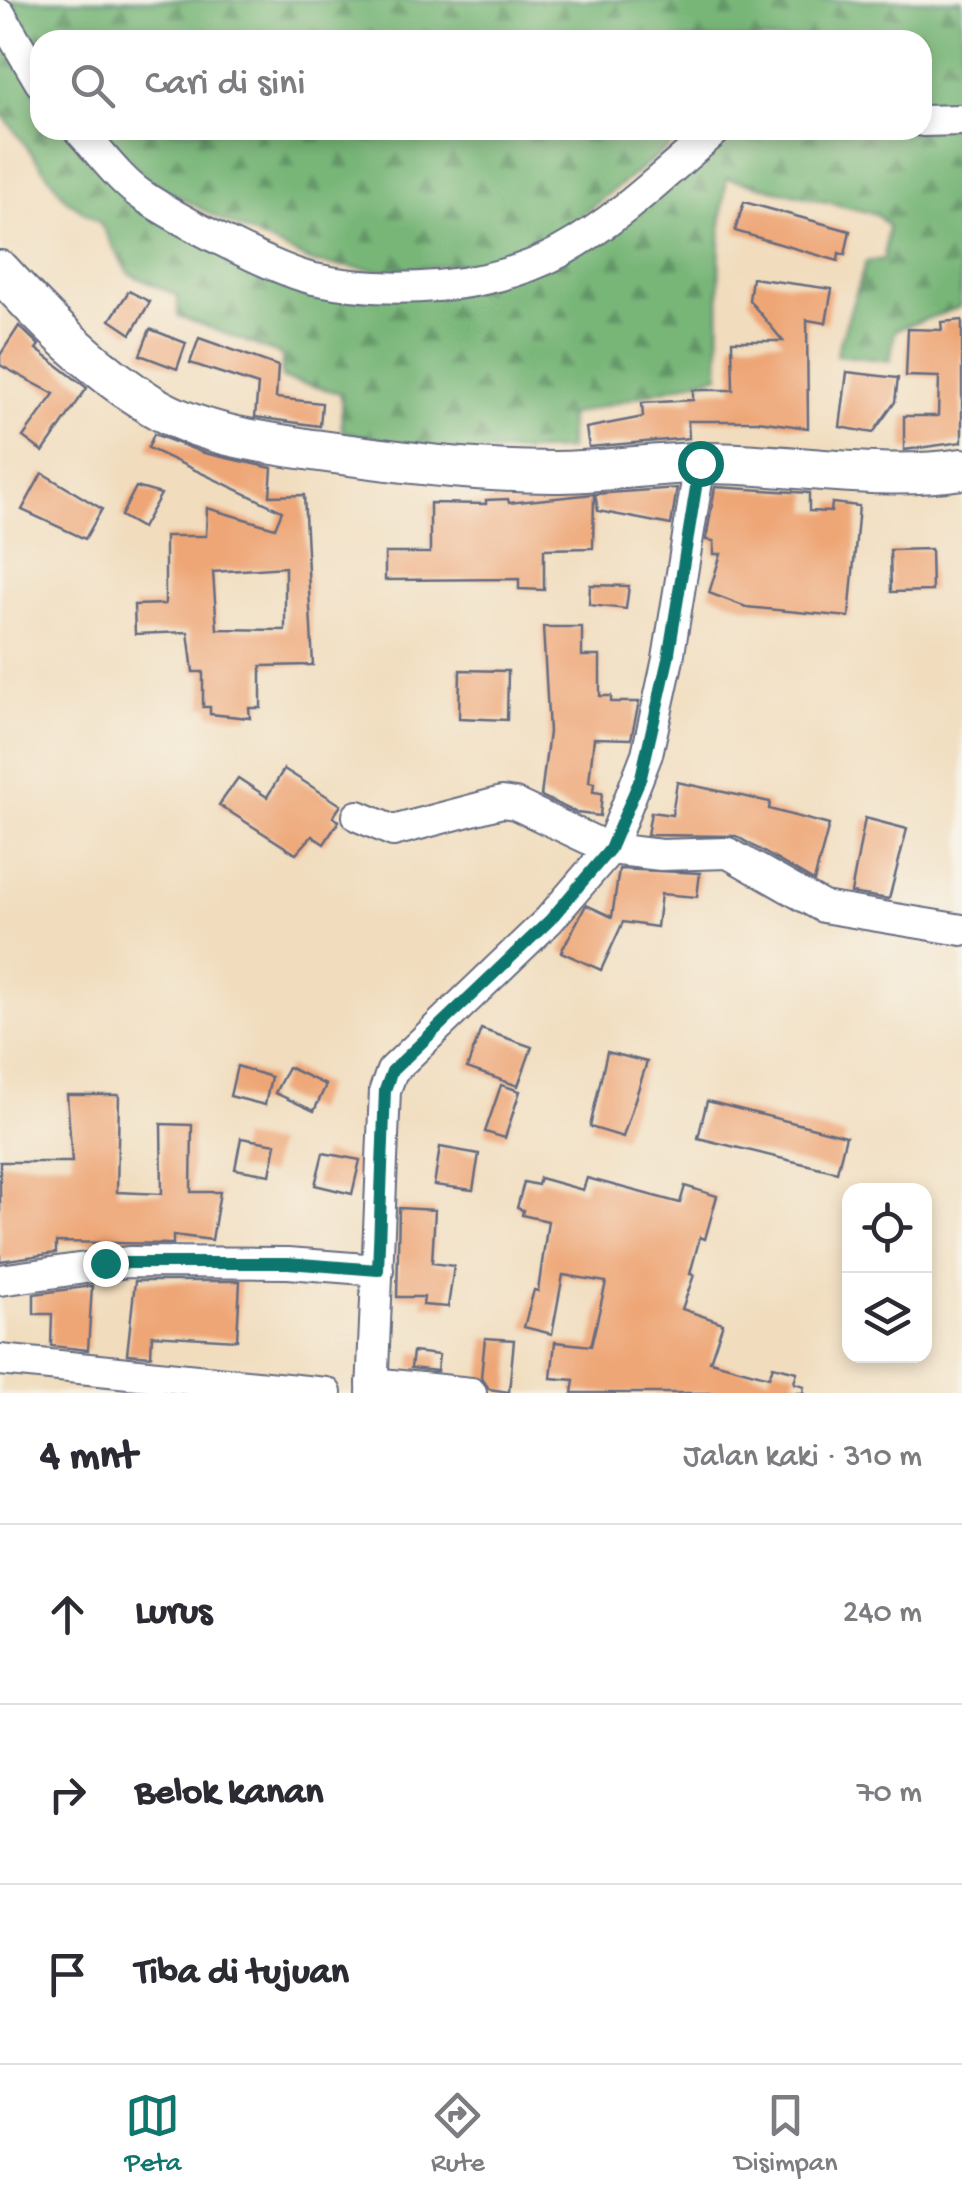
<!DOCTYPE html>
<html lang="id">
<meta charset="utf-8">
<style>
body{margin:0;font-family:"Gochi Hand",sans-serif;background:#f7f7f7;color:#2b2b33}
.controls{position:absolute;right:30px;bottom:30px;display:grid;overflow:hidden;border-radius:20px;box-shadow:0 5px 15px #0003}
.controls button{width:90px;height:90px;display:grid;place-items:center;padding:0;border:0;border-bottom:2px solid #e1e1e2;background:#fff;color:#2b2b33;font:50px sans-serif}
.stop{position:absolute;width:30px;height:30px;margin:-22px;border:8px solid #0f766e;border-radius:50%;background:#fff}
.stop.end{background:#0f766e;border-color:#fff;box-shadow:0 2px 10px #0008}
.list{margin:0;padding:0;list-style:none}
h2{display:flex;justify-content:space-between;align-items:center;height:130px;margin:0;padding:0 40px;font-size:42px}
h2 small{font-size:32px;font-weight:400;color:#7c7c81}
.list li{display:grid;grid-template-columns:65px 1fr auto;gap:30px;align-items:center;box-sizing:border-box;height:180px;padding:0 40px;border-top:2px solid #e1e1e2}
.list b{display:block;font-size:38px;white-space:nowrap}
.list em{font-size:32px;font-style:normal;color:#7c7c81}
.icon{flex:none;width:55px;height:55px;fill:none;stroke:currentColor;stroke-width:2;stroke-linecap:round;stroke-linejoin:round}
.map{position:relative;flex:none;width:962px;height:1393px;overflow:hidden}
.search{position:absolute;background:#fff;box-shadow:0 5px 15px #0003;left:30px;right:30px;top:30px;height:110px;display:flex;align-items:center;gap:25px;box-sizing:border-box;padding:0 35px;border-radius:30px;color:#7c7c81;font-size:38px}
.sheet{height:670px;background:#fff}
nav{display:flex;justify-content:space-around;align-items:center;box-sizing:border-box;height:140px;border-top:2px solid #e1e1e2;background:#fff;font-size:28px;color:#7c7c81}
nav a{display:grid;justify-items:center;gap:5px}
nav .on{color:#0f766e}
.map>svg:first-child{display:block}
.forest{fill:url(#forest-firs);stroke:#4a726b;stroke-width:2.5}
.building{fill:#eea676;fill-rule:evenodd}
.lines{fill:none;stroke-linecap:round;stroke-linejoin:round}
.street-casing{stroke:#666c80;stroke-width:34}
.secondary-casing{stroke:#666c80;stroke-width:44}
.street{stroke:#fff;stroke-width:30}
.secondary{stroke:#fff;stroke-width:40}
.route{stroke:#0f766e;stroke-width:12}
</style>
<div class="map">
<svg width="962" height="1393" viewBox="0 0 962 1393">
<defs>
<pattern id="forest-firs" width="22" height="20" patternUnits="userSpaceOnUse" patternTransform="scale(2.5)"><rect width="22" height="20" fill="#78b678"/><path d="M5 1l3.5 6h-7zM16 11l3.5 6h-7z" fill="#629466"/></pattern>
</defs>
<rect width="100%" height="100%" fill="#f7f3e8"/>
<filter id="ink" filterUnits="userSpaceOnUse"><feTurbulence type="fractalNoise" baseFrequency=".01" numOctaves="2"/><feDisplacementMap in="SourceGraphic" scale="20" xChannelSelector="R" yChannelSelector="G"/><feConvolveMatrix kernelMatrix="1 2 1 2 8 2 1 2 1" color-interpolation-filters="sRGB"/></filter>
<filter id="wash" filterUnits="userSpaceOnUse"><feTurbulence type="fractalNoise" baseFrequency=".0048" numOctaves="4" result="noise"/><feDisplacementMap in="SourceGraphic" scale="40" xChannelSelector="R" yChannelSelector="G"/><feGaussianBlur stdDeviation="2.25" result="paint"/><feColorMatrix in="noise" values="0 0 0 0 0 0 0 0 0 0 0 0 0 0 0 0 0 1.4 0 .05"/><feComposite in="paint" operator="in"/></filter>
<g filter="url(#wash)">
<rect width="100%" height="100%" fill="#f1ddbe"/>
<g class="forest">
<polygon points="12,0 962,0 962,103 922,105 922,40 40,40 40,53"/>
<path d="M0,21L40,88V130H74L137,197L309,282H494L722,130H922L962,124L960,307L895,330L890,361L836,355L866,262L884,259L888,226L876,214L727,178C715,239 721,311 719,375L569,415V450L444,454L342,431L341,393L282,378V355L178,316V296L128,273L100,223L66,199L0,111Z"/>
<polygon points="102,130 691,130 552,238 490,262 385,271 315,263 223,221 150,181"/>
</g>
<g id="blocks">
<g class="building">
<polygon points="744,202 850,231 845,255 839,253 838,261 735,231"/>
<polygon points="752,278 832,289 826,323 807,320 808,428 758,421 688,421 689,438 589,447 586,428 643,417 642,403 693,400 693,390 733,390 732,341 783,341 749,300"/>
<polygon points="129,291 150,302 131,334 110,320"/>
<polygon points="962,320 962,442 904,450 904,416 938,416 939,377 906,376 908,329 942,330 941,322"/>
<polygon points="19,326 39,345 36,349 87,388 43,452 23,437 54,394 0,365 0,355"/>
<polygon points="150,329 186,343 177,369 140,355"/>
<polygon points="199,338 278,366 276,398 322,403 320,426 255,417 258,385 190,363"/>
<polygon points="847,372 898,378 895,402 873,433 840,427"/>
<path d="M154,434L204,453L272,468L270,496L304,495L313,665L261,666V708H249L250,718L210,714V707H203V672H193L188,632L135,634L134,605L165,604V536H206L207,508L275,528L282,511L148,448ZM285,567V630L217,629L213,572Z"/>
<polygon points="42,473 102,509 85,539 22,510"/>
<polygon points="136,487 161,494 142,528 121,516"/>
<polygon points="715,487 809,493 809,511 831,512 832,503 859,506 849,617 746,607 709,593 721,554 714,554 714,541 706,540"/>
<polygon points="677,488 671,525 598,511 595,494"/>
<polygon points="594,494 593,548 544,549 544,590 519,589 519,579 385,580 385,553 430,553 430,503 486,504 486,500 508,499 509,503"/>
<polygon points="931,549 932,591 891,592 890,550"/>
<polygon points="590,585 629,586 626,609 589,605"/>
<polygon points="543,627 582,627 582,656 600,656 600,696 611,696 611,702 639,702 631,739 594,738 589,782 594,783 593,792 602,793 600,816 577,813 541,796 549,732"/>
<polygon points="460,670 508,671 507,720 459,718"/>
<polygon points="284,769 341,805 333,817 339,821 324,844 312,836 296,854 219,805 238,778 267,797"/>
<polygon points="677,782 770,802 769,809 829,825 814,881 736,836 647,835 651,812 672,815"/>
<polygon points="865,818 907,829 889,899 851,893"/>
<polygon points="619,869 700,873 697,897 661,894 657,927 623,922 601,970 561,952 586,905 612,917"/>
<polygon points="481,1029 532,1047 518,1086 467,1068"/>
<polygon points="607,1052 647,1062 623,1137 590,1127"/>
<polygon points="237,1066 271,1077 265,1105 230,1096"/>
<polygon points="288,1067 326,1085 314,1111 275,1093"/>
<polygon points="501,1085 520,1091 505,1138 485,1132"/>
<polygon points="67,1095 119,1095 117,1192 162,1194 161,1124 192,1125 191,1192 220,1192 212,1240 173,1235 173,1244 56,1242 56,1253 0,1261 0,1162 72,1162"/>
<polygon points="707,1101 846,1136 837,1172 698,1138"/>
<polygon points="241,1138 276,1144 270,1175 235,1169"/>
<polygon points="440,1147 479,1154 473,1190 434,1185"/>
<polygon points="323,1153 360,1160 352,1194 315,1185"/>
<polygon points="540,1178 583,1190 587,1178 680,1203 685,1186 717,1196 705,1239 700,1237 690,1274 694,1275 682,1309 723,1323 710,1361 769,1377 773,1366 797,1372 794,1383 804,1386 803,1393 572,1393 574,1380 551,1378 555,1342 591,1346 606,1282 563,1275 552,1334 524,1327 534,1290 538,1291 548,1221 522,1215 523,1210 517,1208 524,1182 538,1185"/>
<polygon points="399,1208 435,1210 432,1263 454,1266 448,1307 423,1305 424,1297 397,1297"/>
<polygon points="135,1281 240,1281 237,1340 152,1335 151,1356 127,1354"/>
<polygon points="92,1286 88,1350 51,1346 52,1314 34,1314 34,1294"/>
<polygon points="485,1338 514,1340 509,1392 489,1389 481,1377"/>
<polygon points="413,1352 439,1355 437,1371 411,1368"/>
</g>
</g>
</g>
<g filter="url(#ink)">
<use href="#blocks" fill-opacity="0" stroke="#666c80" stroke-width="2.5"/>
<g class="lines">
<defs>
<g id="street">
<polyline points="0,14 40,82"/>
<polyline points="922,121 962,120"/>
<path d="M79,130C99,151 119,180 143,196C177,219 276,271 314,279C390,295 490,290 560,252C617,221 667,172 716,130"/>
<polyline points="358,816 393,831 502,802 515,804 610,849 661,855 728,853 823,907 962,930"/>
<polyline points="0,1280 128,1262 288,1263 378,1270"/>
<polyline points="0,1360 326,1393"/>
<polyline points="372,1383 471,1393"/>
<polyline points="372,1393 385,1090 392,1071 549,920 610,849 647,754 668,659 700,463"/>
</g>
<path id="secondary" d="M0,271C46,321 94,370 153,406C200,434 259,442 313,450C393,461 472,472 554,472C604,472 655,463 705,463C791,463 877,482 962,469"/>
</defs>
<use href="#street" class="street-casing"/>
<use href="#secondary" class="secondary-casing"/>
<use href="#street" class="street"/>
<use href="#secondary" class="secondary"/>
</g>
</g>
<g class="lines" filter="url(#ink)">
<polyline class="route" points="105,1263 288,1263 378,1270 385,1090 392,1071 550,920 610,849 641,777 668,659 700,463"/>
</g>
</svg>
<div class="controls">
<button><svg class="icon" aria-label="locate" viewBox="0 0 24 24"><circle cx="12" cy="12" r="6"/><path d="M12 2v4M12 18v4M2 12h4M18 12h4"/></svg></button>
<button><svg class="icon" aria-label="layers" viewBox="0 0 24 24"><path d="M12 4l9 5-9 5-9-5zM3 14l9 5 9-5"/></svg></button>
</div>
<div class="stop" style="left:700px;top:463px"></div>
<div class="stop end" style="left:105px;top:1263px"></div>
<div class="search"><svg class="icon" aria-label="search" viewBox="0 0 24 24"><circle cx="10" cy="10" r="6"/><path d="M15 15l6 6"/></svg>Cari di sini</div>
</div>
<section class="sheet">
<h2>4 mnt<small>Jalan kaki · 310 m</small></h2>
<ul class="list">
<li><svg class="icon" aria-label="ahead" viewBox="0 0 24 24"><path d="M12 20V5M6 11l6-6 6 6"/></svg><div><b>Lurus</b></div><em>240 m</em></li>
<li><svg class="icon" aria-label="right" viewBox="0 0 24 24"><path d="M7 20v-9h11M14 6l5 5-5 5"/></svg><div><b>Belok kanan</b></div><em>70 m</em></li>
<li><svg class="icon" aria-label="arrive" viewBox="0 0 24 24"><path d="M6 21V4h12l-3 4 3 4H6"/></svg><div><b>Tiba di tujuan</b></div></li>
</ul>
</section>
<nav>
<a class="on"><svg class="icon" aria-label="map" viewBox="0 0 24 24"><path d="M3 6l6-2 6 2 6-2v14l-6 2-6-2-6 2zM9 4v14M15 6v14"/></svg>Peta</a>
<a><svg class="icon" aria-label="directions" viewBox="0 0 24 24"><path d="M12 3l9 9-9 9-9-9zM9 14v-3h6M13 9l2 2-2 2"/></svg>Rute</a>
<a><svg class="icon" aria-label="saved" viewBox="0 0 24 24"><path d="M7 4h10v16l-5-4-5 4z"/></svg>Disimpan</a>
</nav>
